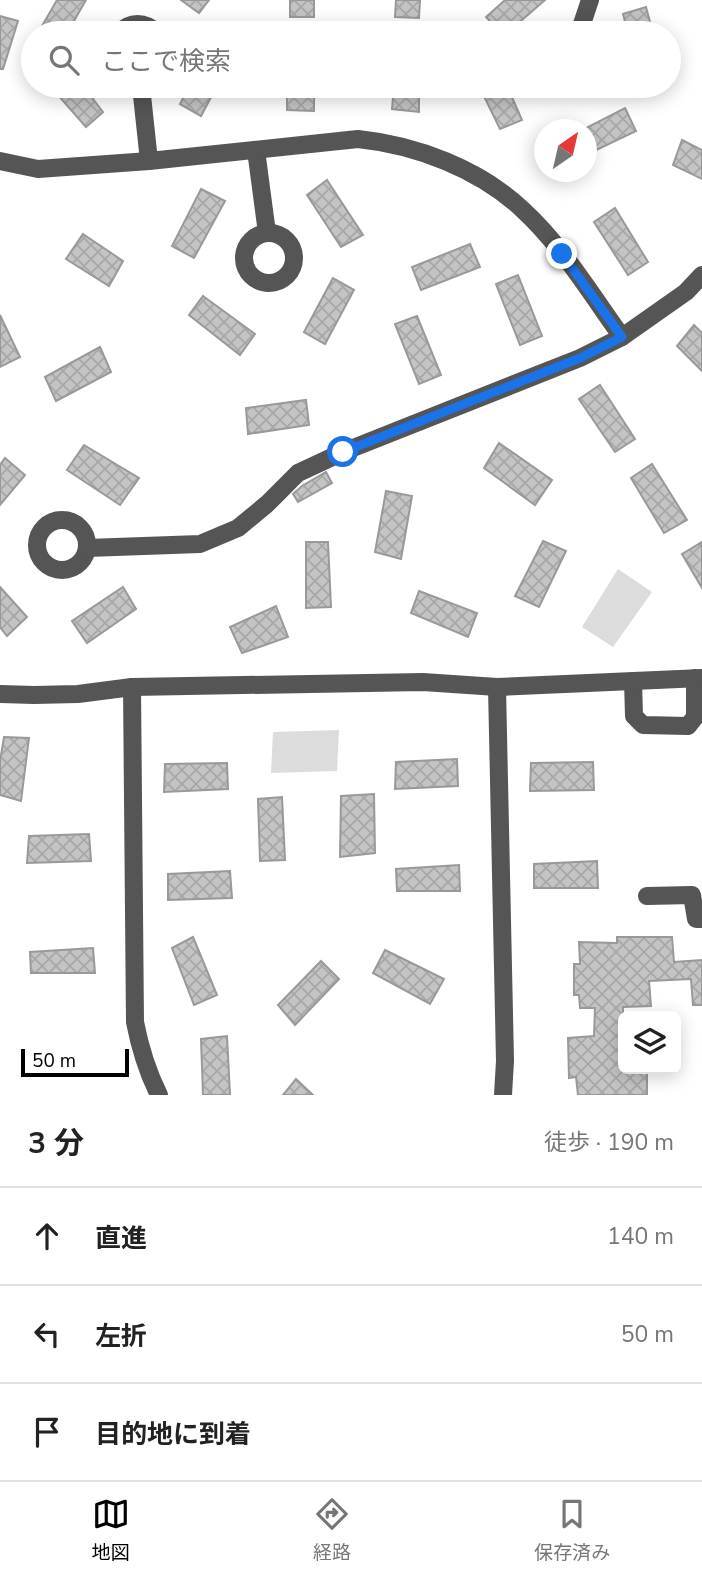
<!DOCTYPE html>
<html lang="ja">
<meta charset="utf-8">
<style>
body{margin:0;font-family:"Nunito Sans","Noto Sans JP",sans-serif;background:#f2f2f2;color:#222}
.controls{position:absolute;right:21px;bottom:21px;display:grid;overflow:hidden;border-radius:10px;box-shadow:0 4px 18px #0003}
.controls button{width:63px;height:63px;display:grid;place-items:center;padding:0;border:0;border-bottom:2px solid #e0e0e0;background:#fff;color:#222;font:35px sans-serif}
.compass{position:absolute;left:534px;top:119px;width:63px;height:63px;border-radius:50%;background:#fff;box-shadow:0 4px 18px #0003;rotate:34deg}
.scale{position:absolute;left:21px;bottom:18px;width:108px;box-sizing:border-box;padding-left:7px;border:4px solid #000;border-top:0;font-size:19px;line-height:24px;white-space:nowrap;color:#000;-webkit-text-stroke:5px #fff;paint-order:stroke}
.stop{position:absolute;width:21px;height:21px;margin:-16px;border:5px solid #1a73e8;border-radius:50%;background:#fff}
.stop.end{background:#1a73e8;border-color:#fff;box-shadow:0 2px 7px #0008}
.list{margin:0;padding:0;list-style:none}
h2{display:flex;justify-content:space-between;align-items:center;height:91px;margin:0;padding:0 28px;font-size:30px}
h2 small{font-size:23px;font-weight:400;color:#767676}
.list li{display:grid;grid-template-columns:46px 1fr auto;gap:21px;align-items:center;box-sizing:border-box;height:98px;padding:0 28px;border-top:2px solid #e0e0e0}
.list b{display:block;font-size:26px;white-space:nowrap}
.list em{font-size:23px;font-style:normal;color:#767676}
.icon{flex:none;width:38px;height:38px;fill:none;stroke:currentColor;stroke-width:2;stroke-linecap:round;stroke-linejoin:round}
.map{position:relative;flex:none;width:702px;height:1095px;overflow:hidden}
.search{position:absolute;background:#fff;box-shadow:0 4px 18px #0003;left:21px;right:21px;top:21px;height:77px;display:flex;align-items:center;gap:18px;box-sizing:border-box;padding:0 24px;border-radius:38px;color:#767676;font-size:26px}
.sheet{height:385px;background:#fff}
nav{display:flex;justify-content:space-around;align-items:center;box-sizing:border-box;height:98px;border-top:2px solid #e0e0e0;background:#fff;font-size:19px;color:#767676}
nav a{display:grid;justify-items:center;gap:4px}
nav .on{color:#000}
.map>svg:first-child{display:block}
.garden{fill:#dcdcdc}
.building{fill:url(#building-cross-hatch);stroke:#999;stroke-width:2}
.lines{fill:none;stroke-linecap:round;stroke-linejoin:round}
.minor{stroke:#555;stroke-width:18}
.route{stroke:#1a73e8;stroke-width:9}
</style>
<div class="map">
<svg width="702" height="1095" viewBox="0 0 702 1095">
<defs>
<pattern id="building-cross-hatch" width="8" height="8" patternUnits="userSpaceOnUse" patternTransform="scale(1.75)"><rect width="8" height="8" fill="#c4c4c4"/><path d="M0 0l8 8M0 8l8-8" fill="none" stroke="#a7a7a7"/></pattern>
</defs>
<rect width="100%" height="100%" fill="#fff"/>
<g class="garden">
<polygon points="618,569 652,592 613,647 582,627"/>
<polygon points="339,730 337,771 271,773 273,732"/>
</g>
<g class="building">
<polygon points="57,0 86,0 67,33 55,33 42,26"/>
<polygon points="181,0 209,0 199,13"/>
<rect x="290" y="0" width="24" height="17"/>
<polygon points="396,0 420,0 419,18 395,17"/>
<polygon points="505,0 545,0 507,33 501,33 486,17"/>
<polygon points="646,7 653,33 628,33 623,14"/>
<polygon points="0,16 18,21 3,69 0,69"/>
<polygon points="50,86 83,86 103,112 86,127"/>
<polygon points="189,86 217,86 201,116 180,104"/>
<polygon points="287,86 314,86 314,111 287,110"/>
<polygon points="394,86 419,86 419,112 392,109"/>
<polygon points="479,86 507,86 522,120 500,129"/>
<polygon points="625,108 636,131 586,155 586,128"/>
<polygon points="682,140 702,150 702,179 673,165"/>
<polygon points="327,180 363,235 341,247 307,195"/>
<polygon points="201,189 225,201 194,258 172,246"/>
<polygon points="615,208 648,262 628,275 594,222"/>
<polygon points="83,234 123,261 109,286 66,259"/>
<polygon points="470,244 480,267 421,290 412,267"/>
<polygon points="518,275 542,336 520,345 496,284"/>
<polygon points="333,278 354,290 325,344 304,332"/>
<polygon points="203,296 255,334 240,355 189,315"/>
<polygon points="0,315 20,357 0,367"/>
<polygon points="417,316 441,375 419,384 395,324"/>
<polygon points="694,325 702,333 702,371 677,346"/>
<polygon points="100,347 111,372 56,401 45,377"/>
<polygon points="600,385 635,439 615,452 579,399"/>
<polygon points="306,400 309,425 248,434 246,408"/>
<polygon points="499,443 552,480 535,505 484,468"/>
<polygon points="84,445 139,478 120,505 67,470"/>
<polygon points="5,458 25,475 0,505 0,465"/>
<polygon points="652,464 687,520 664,533 631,478"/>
<polygon points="326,472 332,483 298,502 293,494 302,486"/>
<polygon points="386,491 412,496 401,559 375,552"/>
<polygon points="543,541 566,551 539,607 515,596"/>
<polygon points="306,542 328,542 331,607 306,608"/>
<polygon points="702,542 702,588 682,554"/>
<polygon points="0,587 27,617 7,636 0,627"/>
<polygon points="123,587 136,609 87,643 72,621"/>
<polygon points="419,591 477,613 468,637 411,613"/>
<polygon points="276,606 288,637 242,653 230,627"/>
<polygon points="4,737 29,738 21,801 0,795 0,761"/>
<polygon points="457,759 458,786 395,789 396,762"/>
<polygon points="593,762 594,790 530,791 531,763"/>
<polygon points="227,763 228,789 164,792 165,764"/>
<polygon points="374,794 375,853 340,857 341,796"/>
<polygon points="282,797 285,860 260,861 258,799"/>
<polygon points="89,834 91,861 27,863 29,836"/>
<polygon points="597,861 598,888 534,888 534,864"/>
<polygon points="459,865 460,891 397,891 396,869"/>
<polygon points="230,871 232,898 168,900 168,874"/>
<polygon points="193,937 217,995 194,1005 172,948"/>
<polygon points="617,937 672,937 674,962 702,960 702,1005 693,1005 691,979 649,981 651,1006 623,1007 623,1069 647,1069 647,1095 578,1095 576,1077 569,1078 568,1038 594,1036 595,1008 580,1008 579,995 574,995 574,964 580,964 579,942 617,943"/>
<polygon points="93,948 95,973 31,973 30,952"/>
<polygon points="385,950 444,979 430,1004 373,973"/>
<polygon points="321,961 339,979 295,1025 278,1005"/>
<polygon points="227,1036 230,1095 203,1095 201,1039"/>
<polygon points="296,1079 313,1095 283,1095"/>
</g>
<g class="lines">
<g class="minor">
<path d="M119,33C130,21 145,21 157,33"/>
<polyline points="579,33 590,0"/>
<polyline points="141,86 149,161"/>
<polyline points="256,150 267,233"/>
<path d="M0,161L38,169L149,161L358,139C416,145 480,169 523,210C562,246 591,294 622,337"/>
<circle cx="269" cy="258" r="25"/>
<circle cx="62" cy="545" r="25"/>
<polyline points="87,548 200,544 238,528 267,504 298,473 343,452 580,358 622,337 686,292 702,275"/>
<polyline points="633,681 634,716 643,725 688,726 695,717 695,678"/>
<path d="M132,687L135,1022C140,1048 147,1071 159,1095"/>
<polyline points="497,687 505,1061 503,1095"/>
<polyline points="0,694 34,695 78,694 132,687 423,682 497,687 702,678"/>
<polyline points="647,896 692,895 696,919 702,919"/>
</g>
</g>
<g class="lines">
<polyline class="route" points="343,452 580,358 622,337 562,254"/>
</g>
</svg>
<div class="controls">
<button><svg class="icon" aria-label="layers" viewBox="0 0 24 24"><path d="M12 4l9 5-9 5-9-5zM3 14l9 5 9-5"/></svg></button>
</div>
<svg class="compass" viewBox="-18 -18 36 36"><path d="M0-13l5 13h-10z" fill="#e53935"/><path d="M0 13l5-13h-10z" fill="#767676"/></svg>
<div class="scale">50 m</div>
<div class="stop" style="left:343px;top:452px"></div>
<div class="stop end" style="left:562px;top:254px"></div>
<div class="search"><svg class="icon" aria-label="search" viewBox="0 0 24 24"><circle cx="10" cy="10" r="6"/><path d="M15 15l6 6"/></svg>ここで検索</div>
</div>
<section class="sheet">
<h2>3 分<small>徒歩 · 190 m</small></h2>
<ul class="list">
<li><svg class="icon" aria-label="ahead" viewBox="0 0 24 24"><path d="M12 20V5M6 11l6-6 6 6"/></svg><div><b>直進</b></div><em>140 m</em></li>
<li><svg class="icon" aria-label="left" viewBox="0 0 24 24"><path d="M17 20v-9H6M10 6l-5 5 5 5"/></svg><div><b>左折</b></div><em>50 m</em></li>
<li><svg class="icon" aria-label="arrive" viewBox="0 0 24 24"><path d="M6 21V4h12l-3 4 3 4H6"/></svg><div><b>目的地に到着</b></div></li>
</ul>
</section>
<nav>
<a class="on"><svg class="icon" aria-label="map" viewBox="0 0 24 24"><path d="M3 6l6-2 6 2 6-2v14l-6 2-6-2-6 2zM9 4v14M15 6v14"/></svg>地図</a>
<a><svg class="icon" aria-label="directions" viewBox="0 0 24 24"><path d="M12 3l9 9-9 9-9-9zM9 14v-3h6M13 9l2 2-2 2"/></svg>経路</a>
<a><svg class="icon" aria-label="saved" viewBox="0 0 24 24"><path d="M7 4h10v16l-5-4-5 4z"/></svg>保存済み</a>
</nav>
